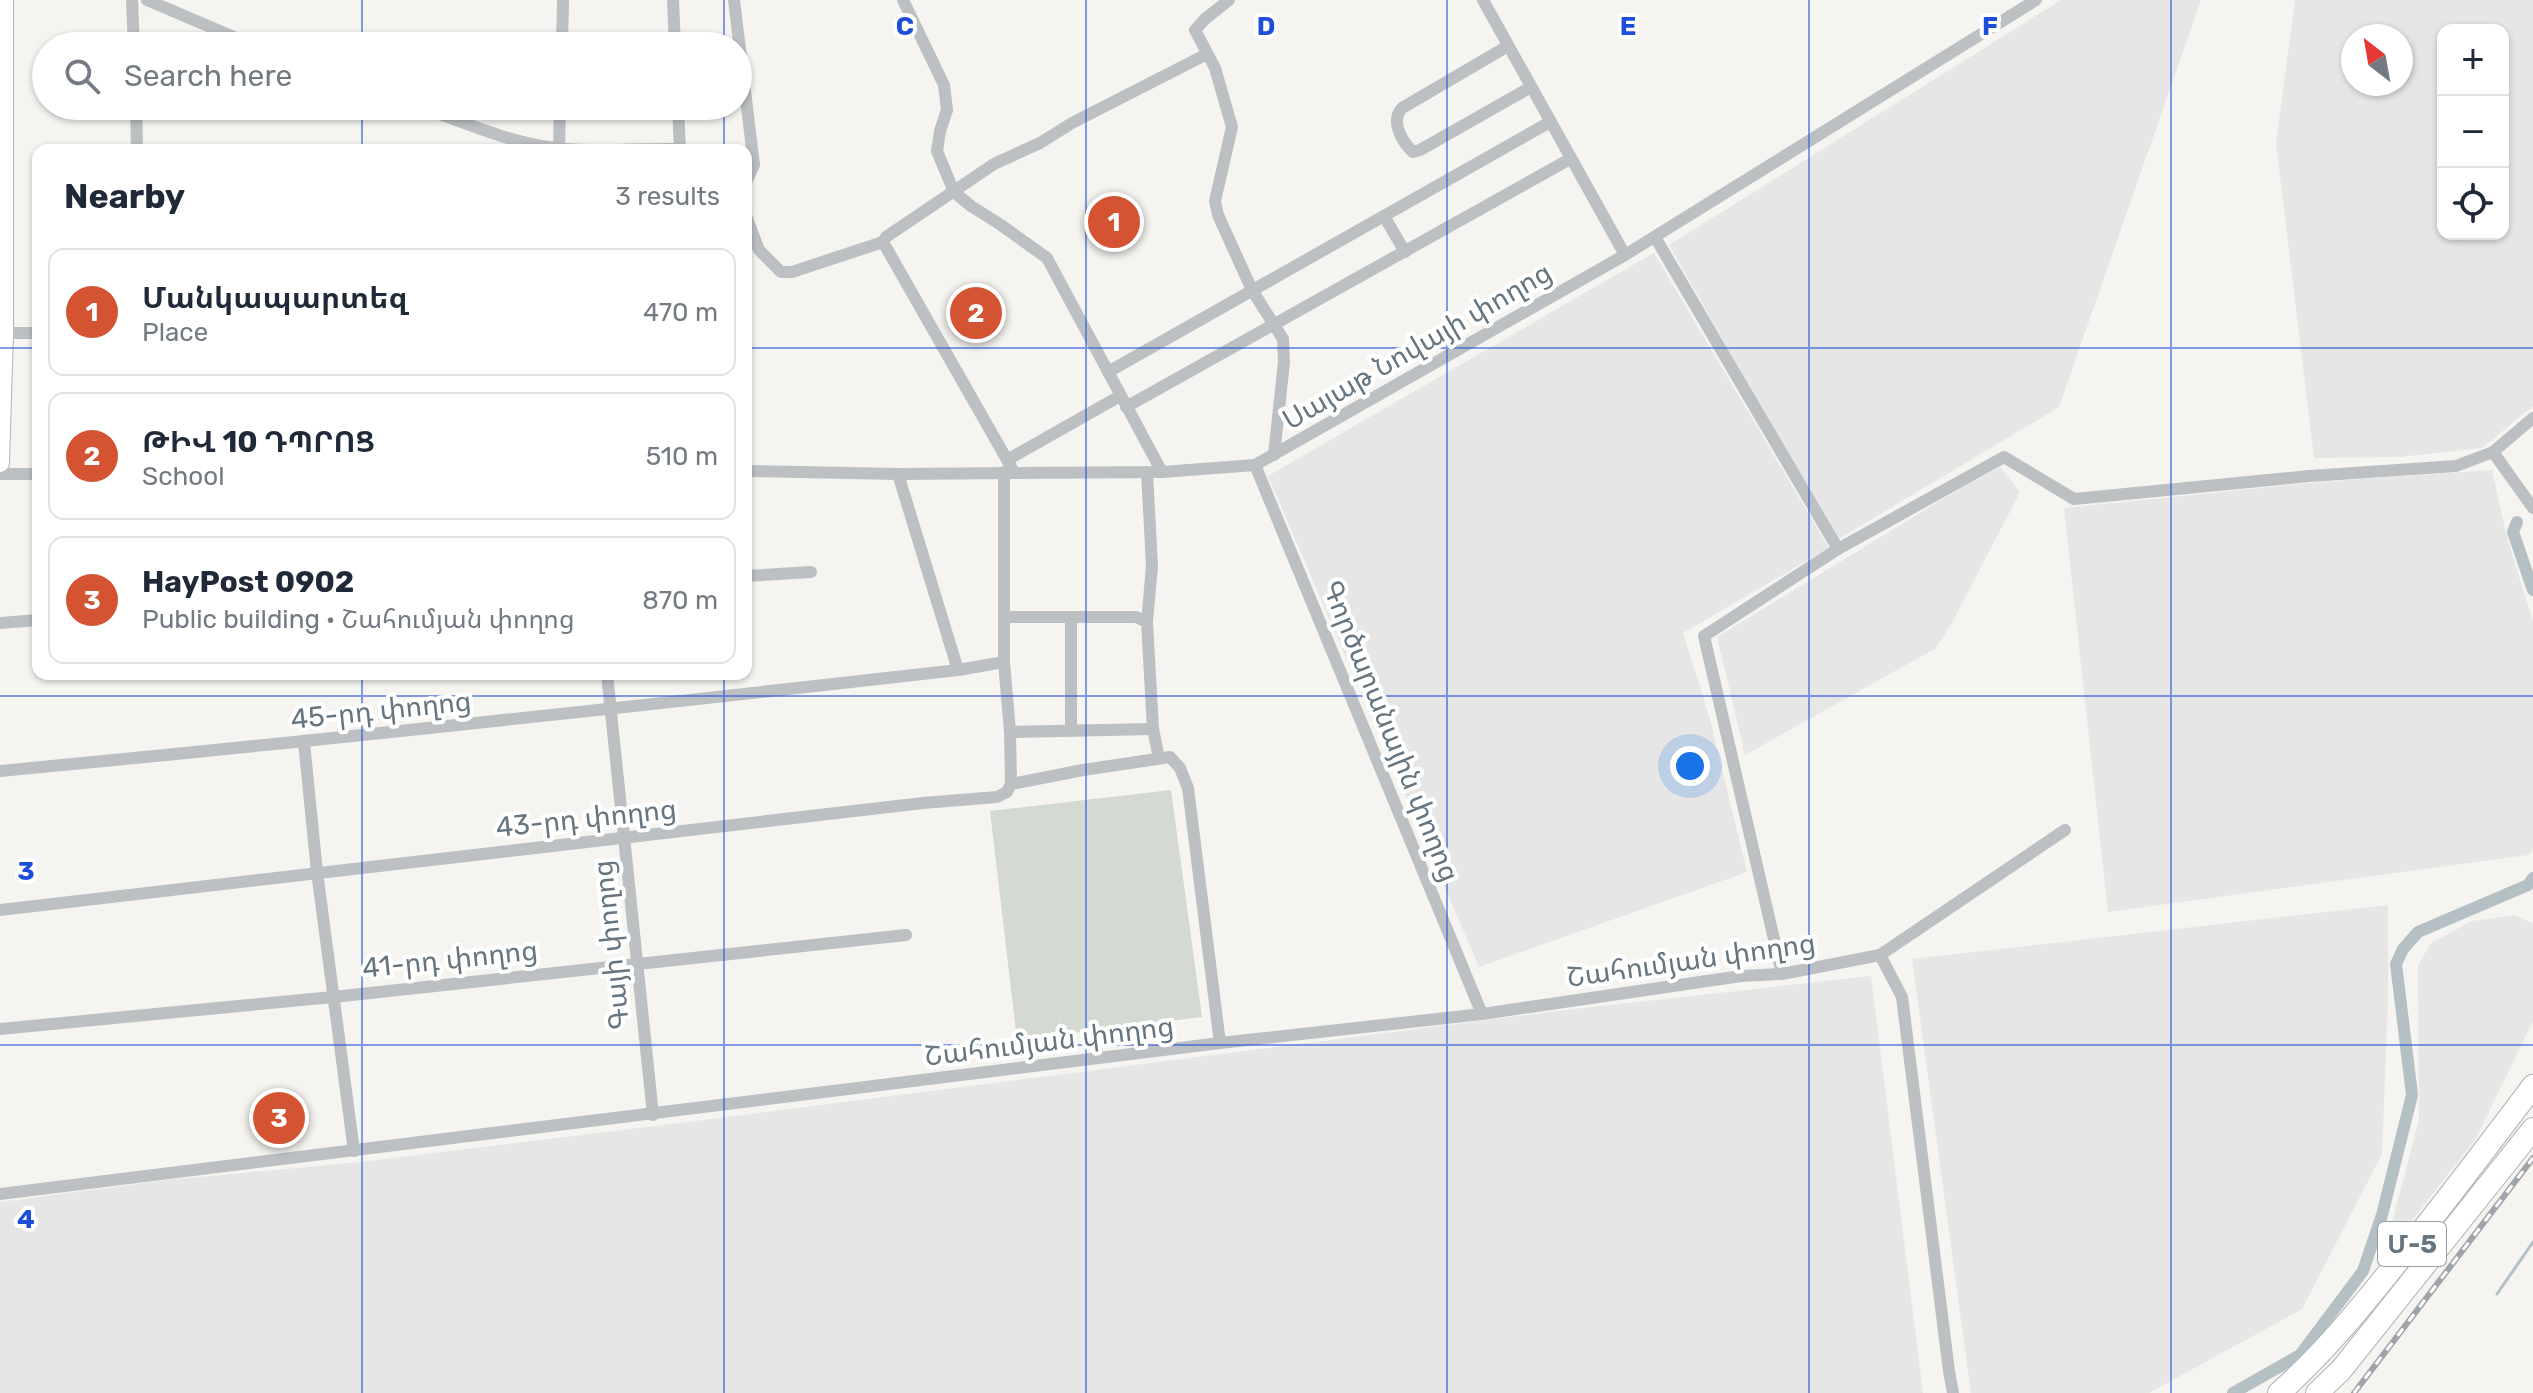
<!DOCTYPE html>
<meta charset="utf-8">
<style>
body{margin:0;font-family:Rubik,"Noto Sans Armenian",sans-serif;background:#f6f6f7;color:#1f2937}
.controls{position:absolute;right:24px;top:24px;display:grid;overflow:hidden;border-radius:16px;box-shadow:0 2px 6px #0004}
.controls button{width:72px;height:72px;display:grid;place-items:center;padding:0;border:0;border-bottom:2px solid #e0e1e3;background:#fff;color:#1f2937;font:40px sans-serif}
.compass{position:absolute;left:2341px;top:24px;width:72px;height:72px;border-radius:50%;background:#fff;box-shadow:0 2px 6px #0004;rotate:329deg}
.you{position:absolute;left:1690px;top:766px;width:28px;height:28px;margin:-20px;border:6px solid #fff;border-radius:50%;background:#1a73e8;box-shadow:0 0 0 12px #1a73e833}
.badge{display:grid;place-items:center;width:52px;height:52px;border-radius:50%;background:#d35332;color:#fff;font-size:26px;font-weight:700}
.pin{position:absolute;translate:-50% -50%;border:4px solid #fff;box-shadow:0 2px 8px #0006}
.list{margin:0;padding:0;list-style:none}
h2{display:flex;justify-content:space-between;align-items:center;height:104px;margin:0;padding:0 32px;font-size:34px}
h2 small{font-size:26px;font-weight:400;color:#747a83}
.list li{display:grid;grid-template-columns:52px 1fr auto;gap:24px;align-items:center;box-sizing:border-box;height:128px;margin:0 16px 16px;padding:0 16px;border:2px solid #e0e1e3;border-radius:16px}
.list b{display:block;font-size:30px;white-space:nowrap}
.list p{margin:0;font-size:26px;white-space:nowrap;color:#747a83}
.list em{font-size:26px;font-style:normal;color:#747a83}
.icon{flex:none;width:44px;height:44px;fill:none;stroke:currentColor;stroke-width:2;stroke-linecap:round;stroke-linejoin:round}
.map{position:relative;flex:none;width:2533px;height:1393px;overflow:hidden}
.search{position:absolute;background:#fff;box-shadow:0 2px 6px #0004;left:32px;top:32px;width:720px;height:88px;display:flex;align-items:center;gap:20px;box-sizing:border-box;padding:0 28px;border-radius:44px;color:#747a83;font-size:30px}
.panel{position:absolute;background:#fff;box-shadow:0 2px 6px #0004;left:32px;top:144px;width:720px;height:536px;border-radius:16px}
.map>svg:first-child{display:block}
.built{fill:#e5e6e5;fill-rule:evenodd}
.green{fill:#d4d9d1}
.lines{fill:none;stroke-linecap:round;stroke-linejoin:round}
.stream{stroke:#b4c0c3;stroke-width:3}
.canal{stroke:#b4c0c3;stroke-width:12}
.secondary-casing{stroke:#aeb4b8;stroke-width:20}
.highway-casing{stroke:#afb3b6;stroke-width:24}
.street{stroke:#bcc0c3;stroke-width:12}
.secondary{stroke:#fff;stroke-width:18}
.highway{stroke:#fff;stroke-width:22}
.rail-casing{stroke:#9ea4a9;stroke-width:6}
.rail{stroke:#fff;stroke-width:3;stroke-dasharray:9;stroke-linecap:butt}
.grid{fill:none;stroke:#1d4ed8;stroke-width:2;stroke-opacity:0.55}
.labels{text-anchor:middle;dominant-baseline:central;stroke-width:8;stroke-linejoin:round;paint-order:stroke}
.shield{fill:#fff;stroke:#949ea6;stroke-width:2}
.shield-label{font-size:26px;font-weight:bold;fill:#667580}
.street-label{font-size:28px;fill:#667580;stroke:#fff}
.grid-label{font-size:26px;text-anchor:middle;font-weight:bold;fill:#1d4ed8;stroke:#fff;stroke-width:8;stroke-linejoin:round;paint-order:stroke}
</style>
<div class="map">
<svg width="2533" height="1393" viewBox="0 0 2533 1393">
<rect width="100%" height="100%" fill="#f5f4f1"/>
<g class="built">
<polygon points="2061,0 2201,0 2059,407 1837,540 1669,245"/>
<path d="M2295,0H2533V406L2482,448L2399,457L2314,458L2276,143ZM2503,30V234H2443V30ZM2353,36H2401V84H2353Z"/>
<polygon points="1654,253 1829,548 1683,633 1710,719 1747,872 1479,967 1268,476"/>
<polygon points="2000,467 2020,492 1953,621 1936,648 1745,755 1717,637 1961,488"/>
<polygon points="2492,470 2507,538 2533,622 2533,850 2528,855 2108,912 2064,508 2321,482"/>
<polygon points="2388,905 2388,998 2382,1154 2302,1309 2149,1393 1971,1393 1912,959"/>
<polygon points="2516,915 2533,924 2533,1021 2475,1140 2388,1251 2381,1244 2389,1234 2419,1120 2418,965 2431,943 2472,921"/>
<polygon points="1871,976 1923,1393 0,1393 0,1202 167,1180 360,1162 704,1120 1566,1010"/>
</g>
<polygon class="green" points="1171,790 1202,1017 1017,1040 990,811"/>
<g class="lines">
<polyline class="stream" points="2497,1294 2533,1242"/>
<g class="canal">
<polyline points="2517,522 2513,532 2533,590"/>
<polyline points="2233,1393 2300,1355 2363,1271 2382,1215 2412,1095 2396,964 2403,949 2418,932 2528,885 2533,878"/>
</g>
<defs>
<polyline id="secondary" points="0,463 4,333 4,0"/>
<g id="highway">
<path d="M2279,1393C2325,1352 2364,1304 2402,1256C2447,1200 2490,1143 2533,1086"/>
<polyline points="2317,1393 2341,1370 2533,1129"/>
</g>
</defs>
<use href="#secondary" class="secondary-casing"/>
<use href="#highway" class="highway-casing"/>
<g class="street">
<polyline points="132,0 134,46"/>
<polyline points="147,0 255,46"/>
<polyline points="673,0 675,46"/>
<polyline points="734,0 754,165 746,182"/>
<polyline points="903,0 944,85 947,110 940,131 937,151 954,192 971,206 1001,225 1047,258 1162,472"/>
<polyline points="1229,0 1205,19 1195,30 1215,68 1232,127 1215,201 1218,215 1252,290 1283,339 1284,362 1274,455"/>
<polyline points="1483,0 1625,255"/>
<polyline points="562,46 563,0"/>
<path d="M1508,46L1402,108C1390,121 1402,142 1413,152L1420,150L1531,87"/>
<polyline points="136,106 137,150"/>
<path d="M418,106C463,122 507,142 555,148C593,153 640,148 680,149"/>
<polyline points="678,106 680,150"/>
<polyline points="559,150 560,106"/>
<polyline points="746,216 759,250 781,272 792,272 883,242"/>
<polyline points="1384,216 1405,252"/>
<polyline points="1655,237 1838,549"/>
<polyline points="4,333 38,333"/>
<polyline points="1108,372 1550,122"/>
<polyline points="1126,407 1570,159"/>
<polyline points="2533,418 2493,452 2533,508"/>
<polyline points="1007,460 1120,396"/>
<polyline points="1255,465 1482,1014"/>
<polyline points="746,471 898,474 1162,472 1255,465 1625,255 2036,0"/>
<polyline points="1004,472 1004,662 1010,732 1011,784"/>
<polyline points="1014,472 883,242 886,237 994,164 1040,143 1072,123 1207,54"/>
<polyline points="1147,472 1152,566 1147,622"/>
<polyline points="0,474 38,474"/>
<polyline points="898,474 958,670"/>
<polyline points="746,576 811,572"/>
<polyline points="1005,617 1136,617 1147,622 1153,729 1159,758"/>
<polyline points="1071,617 1071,731"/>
<polyline points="0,623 38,620"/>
<polyline points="607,674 653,1115"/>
<polyline points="1010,732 1153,729"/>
<polyline points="304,742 317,872 354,1151"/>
<path d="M0,771C320,741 639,706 958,670L1004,662"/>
<polyline points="0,910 923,803 997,797 1007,792 1011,784 1083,770 1170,757 1180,768 1188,788 1220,1043"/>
<polyline points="1880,955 1902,997 1949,1371 1953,1393"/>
<polyline points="1782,974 1704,636 1838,549 2004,457 2074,499 2310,476 2456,466 2493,452"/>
<polyline points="0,1029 333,997 906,935"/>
<polyline points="0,1194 1220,1043 1482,1014 1741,976 1782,974 1880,955 2065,830"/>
</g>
<use href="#secondary" class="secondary"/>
<use href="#highway" class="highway"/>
<defs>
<polyline id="rail" points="2354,1393 2533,1158"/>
</defs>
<use href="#rail" class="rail-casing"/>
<use href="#rail" class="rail"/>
</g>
<path class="grid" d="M362,0V46M724,0V46M1086,0V1393M1447,0V1393M1809,0V1393M2171,0V1393M362,106V150M724,106V150M0,348H38M746,348H2533M362,674V1393M724,674V1393M0,696H2533M0,1045H2533"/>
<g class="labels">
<rect class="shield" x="2378" y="1222" width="68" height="44" rx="6"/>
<g class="shield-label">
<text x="2412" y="1244">Մ-5</text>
</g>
<g class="street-label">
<text transform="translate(1417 346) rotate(-30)">Սայաթ Նովայի փողոց</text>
<text transform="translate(381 710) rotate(-6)">45-րդ փողոց</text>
<text transform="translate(1391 731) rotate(68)">Գործարանային փողոց</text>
<text transform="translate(586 818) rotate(-6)">43-րդ փողոց</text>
<text transform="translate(611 945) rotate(-96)">Գայի փողոց</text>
<text transform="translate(450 959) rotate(-6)">41-րդ փողոց</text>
<text transform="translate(1691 960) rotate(-8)">Շահումյան փողոց</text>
<text transform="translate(1049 1041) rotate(-7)">Շահումյան փողոց</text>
</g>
</g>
<g class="grid-label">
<text x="905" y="35">C</text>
<text x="1266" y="35">D</text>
<text x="1628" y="35">E</text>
<text x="1990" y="35">F</text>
<text x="26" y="880">3</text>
<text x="26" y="1228">4</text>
</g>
</svg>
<div class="controls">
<button>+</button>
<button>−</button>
<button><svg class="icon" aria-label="locate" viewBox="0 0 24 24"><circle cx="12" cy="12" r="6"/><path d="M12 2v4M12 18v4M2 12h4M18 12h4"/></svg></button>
</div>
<svg class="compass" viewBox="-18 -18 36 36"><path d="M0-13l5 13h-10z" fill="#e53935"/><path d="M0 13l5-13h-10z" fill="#747a83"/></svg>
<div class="you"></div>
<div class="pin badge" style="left:1114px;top:222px">1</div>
<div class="pin badge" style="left:976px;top:313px">2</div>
<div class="pin badge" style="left:279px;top:1118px">3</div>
<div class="search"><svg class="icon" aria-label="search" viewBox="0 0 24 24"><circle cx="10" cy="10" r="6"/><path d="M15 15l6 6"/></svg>Search here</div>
<section class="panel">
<h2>Nearby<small>3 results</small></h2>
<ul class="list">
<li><span class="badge">1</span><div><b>Մանկապարտեզ</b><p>Place</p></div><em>470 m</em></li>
<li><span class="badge">2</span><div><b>ԹԻՎ 10 ԴՊՐՈՑ</b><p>School</p></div><em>510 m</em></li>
<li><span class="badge">3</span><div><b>HayPost 0902</b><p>Public building · Շահումյան փողոց</p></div><em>870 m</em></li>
</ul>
</section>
</div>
